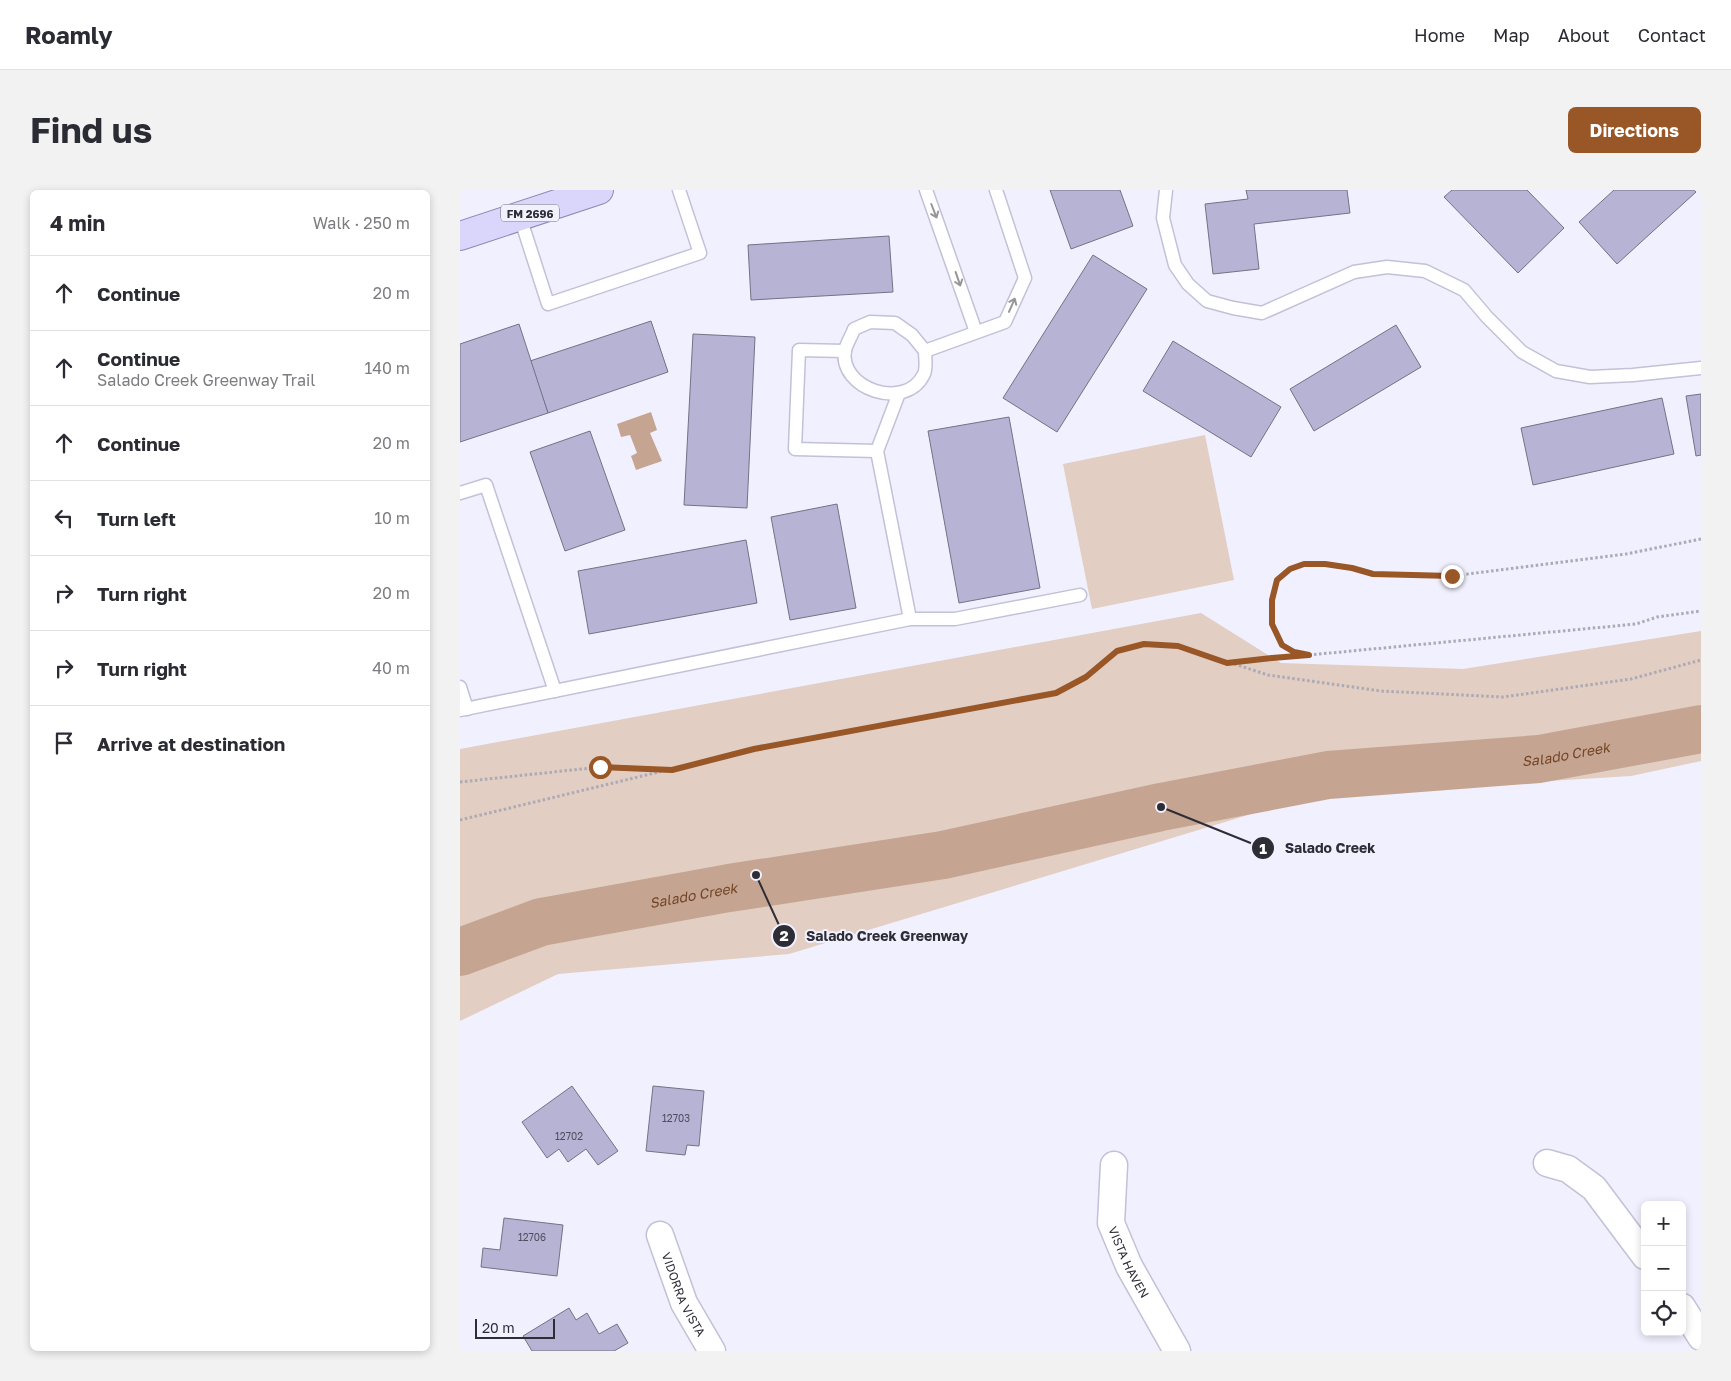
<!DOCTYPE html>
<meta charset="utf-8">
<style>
body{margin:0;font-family:"Golos Text",sans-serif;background:#f2f2f3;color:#2b2b33}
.controls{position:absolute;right:15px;bottom:15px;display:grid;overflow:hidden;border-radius:8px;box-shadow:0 2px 8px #0003}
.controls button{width:45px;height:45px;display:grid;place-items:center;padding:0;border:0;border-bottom:1px solid #e1e1e2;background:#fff;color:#2b2b33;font:25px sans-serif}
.scale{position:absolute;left:15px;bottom:12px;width:80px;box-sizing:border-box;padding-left:5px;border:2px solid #2e2d36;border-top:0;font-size:14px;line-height:18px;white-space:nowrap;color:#2e2d36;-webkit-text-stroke:4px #f1f0fe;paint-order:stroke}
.stop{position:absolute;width:15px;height:15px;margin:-11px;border:4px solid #995626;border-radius:50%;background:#fff}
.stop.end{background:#995626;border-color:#fff;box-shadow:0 1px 5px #0008}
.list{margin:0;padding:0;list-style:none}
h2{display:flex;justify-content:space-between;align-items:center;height:65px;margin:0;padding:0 20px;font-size:21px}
h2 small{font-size:16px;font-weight:400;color:#7c7c81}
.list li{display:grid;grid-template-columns:32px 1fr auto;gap:15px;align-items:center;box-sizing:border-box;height:75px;padding:0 20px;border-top:1px solid #e1e1e2}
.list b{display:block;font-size:19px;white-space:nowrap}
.list p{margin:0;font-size:16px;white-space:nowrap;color:#7c7c81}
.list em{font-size:16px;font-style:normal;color:#7c7c81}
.icon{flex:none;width:28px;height:28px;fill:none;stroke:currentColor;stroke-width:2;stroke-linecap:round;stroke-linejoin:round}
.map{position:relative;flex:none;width:1241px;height:1161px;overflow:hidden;border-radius:8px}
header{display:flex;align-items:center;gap:30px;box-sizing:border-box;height:70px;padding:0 25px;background:#fff;border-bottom:1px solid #e1e1e2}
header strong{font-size:24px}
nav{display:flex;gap:28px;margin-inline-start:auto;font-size:18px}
.intro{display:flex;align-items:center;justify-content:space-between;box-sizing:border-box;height:120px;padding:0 30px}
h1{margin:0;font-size:35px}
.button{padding:12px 22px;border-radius:8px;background:#995626;color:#fff;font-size:18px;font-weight:700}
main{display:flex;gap:30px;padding:0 30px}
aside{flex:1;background:#fff;border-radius:8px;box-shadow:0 2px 8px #0003}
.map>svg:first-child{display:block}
.green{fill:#e2cec2}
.water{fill:#c5a591}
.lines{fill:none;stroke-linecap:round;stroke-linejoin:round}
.river{stroke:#c5a591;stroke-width:48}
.building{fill:#b6b3d4;stroke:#737286}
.service-casing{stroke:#c2c1d7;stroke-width:15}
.minor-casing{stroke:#c2c1d7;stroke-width:29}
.primary-casing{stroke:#8c88b5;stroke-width:30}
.path{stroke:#abaab6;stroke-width:3;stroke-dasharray:2.5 2.5;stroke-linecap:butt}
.service{stroke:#fff;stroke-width:12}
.minor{stroke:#fff;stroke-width:26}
.primary{stroke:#d9d5fb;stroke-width:28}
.oneway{stroke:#96969a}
.route{stroke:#995626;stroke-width:6}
.labels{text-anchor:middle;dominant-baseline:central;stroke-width:4;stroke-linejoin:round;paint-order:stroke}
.number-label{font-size:10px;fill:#504e5e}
.shield{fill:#f1f0fe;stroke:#686872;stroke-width:1}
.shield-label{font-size:11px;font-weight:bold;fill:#2e2d36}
.street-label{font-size:12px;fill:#2e2d36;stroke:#f1f0fe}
.water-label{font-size:14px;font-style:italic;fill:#734526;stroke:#f1f0fe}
.leader{fill:none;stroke:#2e2d36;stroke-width:2}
.callout-dot{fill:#2e2d36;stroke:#f1f0fe;stroke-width:2}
.mark-label{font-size:15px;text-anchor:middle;font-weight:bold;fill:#fff}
.callout-label{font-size:14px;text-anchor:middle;font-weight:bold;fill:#2e2d36;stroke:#f1f0fe;stroke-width:4;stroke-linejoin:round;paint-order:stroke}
</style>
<header>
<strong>Roamly</strong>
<nav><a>Home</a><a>Map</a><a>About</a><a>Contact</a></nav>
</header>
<div class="intro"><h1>Find us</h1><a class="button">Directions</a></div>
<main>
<aside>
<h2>4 min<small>Walk · 250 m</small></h2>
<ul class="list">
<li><svg class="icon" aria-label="ahead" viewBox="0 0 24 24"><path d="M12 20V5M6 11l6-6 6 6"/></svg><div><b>Continue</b></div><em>20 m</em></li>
<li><svg class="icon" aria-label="ahead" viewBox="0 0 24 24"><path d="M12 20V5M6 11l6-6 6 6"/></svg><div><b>Continue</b><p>Salado Creek Greenway Trail</p></div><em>140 m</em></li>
<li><svg class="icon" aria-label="ahead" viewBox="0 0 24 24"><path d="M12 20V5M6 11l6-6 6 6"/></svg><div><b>Continue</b></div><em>20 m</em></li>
<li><svg class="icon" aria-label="left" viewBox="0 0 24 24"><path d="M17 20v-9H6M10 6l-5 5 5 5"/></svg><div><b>Turn left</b></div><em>10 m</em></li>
<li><svg class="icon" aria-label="right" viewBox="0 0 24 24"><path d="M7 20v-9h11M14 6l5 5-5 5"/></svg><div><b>Turn right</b></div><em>20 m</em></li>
<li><svg class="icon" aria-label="right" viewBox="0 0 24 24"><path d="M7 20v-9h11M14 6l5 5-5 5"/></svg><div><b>Turn right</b></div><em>40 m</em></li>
<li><svg class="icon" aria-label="arrive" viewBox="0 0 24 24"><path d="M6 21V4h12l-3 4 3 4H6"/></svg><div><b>Arrive at destination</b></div></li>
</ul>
</aside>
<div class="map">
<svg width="1241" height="1161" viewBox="0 0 1241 1161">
<rect width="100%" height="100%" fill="#f1f0fe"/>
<g class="green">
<polygon points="745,245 774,390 632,419 603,274"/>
<polygon points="741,423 821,473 1003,479 1241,441 1241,571 1171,586 854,605 329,764 98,784 0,831 0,559"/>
</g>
<polygon class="water" points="191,222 197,240 190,243 202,271 176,280 171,266 177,263 170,245 161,247 157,234"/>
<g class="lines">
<path class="river" id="s1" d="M0,762L81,732L269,698L483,665L701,617L868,585L1079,569L1241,539"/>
</g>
<g class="building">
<polygon points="590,0 660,0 673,36 611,59"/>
<polygon points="786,0 887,0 890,23 794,34 799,79 753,84 745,14 788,9"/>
<polygon points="992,0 1067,0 1104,38 1058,83 984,7"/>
<polygon points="1154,0 1234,0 1236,2 1157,74 1119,32"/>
<polygon points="429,46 433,102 291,110 288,55"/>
<polygon points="633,65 687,99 597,242 543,208"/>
<polygon points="191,131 208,182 88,223 70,171"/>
<polygon points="59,134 88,223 0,252 0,154"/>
<polygon points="936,135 961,177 854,241 830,199"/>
<polygon points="233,144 295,147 287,318 224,315"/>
<polygon points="713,151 821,217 791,267 683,201"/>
<polygon points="1241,204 1241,265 1236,266 1226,206"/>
<polygon points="1202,208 1214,264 1073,295 1061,238"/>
<polygon points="549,227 580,398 499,413 468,241"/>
<polygon points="130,241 165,340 105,361 70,262"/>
<polygon points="377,314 396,418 330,430 311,327"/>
<polygon points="286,350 297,413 129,444 118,381"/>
<polygon points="112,896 158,961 138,975 126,959 108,972 99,959 87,968 62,932"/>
<polygon points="193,896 244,901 239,956 227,955 225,965 186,961"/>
<polygon points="44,1028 103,1035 97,1086 21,1077 23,1058 40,1060"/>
<polygon points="109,1118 116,1130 127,1123 139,1144 157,1134 168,1153 154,1161 72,1161 63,1146"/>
</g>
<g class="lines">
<defs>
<g id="service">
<polyline points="466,0 516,142"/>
<polyline points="706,0 703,28 715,75 728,94 747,111 773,118 802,123 894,82 927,77 965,81 1004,100 1027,127 1062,162 1096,181 1130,187 1173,185 1241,178"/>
<polyline points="60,27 88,114 240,63 219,0"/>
<path d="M410,132L435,133L452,145L465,161C465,167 467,178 464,184C446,222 378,199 385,160C387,153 392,145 394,139Z"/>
<polyline points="385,161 339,160 335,259 417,261"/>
<polyline points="465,161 545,132 565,88 536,0"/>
<polyline points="439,203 417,261 450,429"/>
<polyline points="0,303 26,295 95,501"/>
<polyline points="0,497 7,519"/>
<polyline points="0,520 450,429 495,429 620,405"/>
</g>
<g id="minor">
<polyline points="1087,973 1108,979 1134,998 1185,1066"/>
<path id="s2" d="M654,975L651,1033L669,1076L717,1161"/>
<path id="s3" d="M200,1045L224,1113L252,1161"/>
<polyline points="1222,1117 1241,1147"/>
</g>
<polyline id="primary" points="0,46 139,0"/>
</defs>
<use href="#service" class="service-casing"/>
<use href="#minor" class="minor-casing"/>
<use href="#primary" class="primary-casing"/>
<g class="path">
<polyline points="1241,349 1166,364 992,386 913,384 892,378 865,374 844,374 830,379 817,389 812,409 813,434 822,455 834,462 849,465 1176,434 1197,427 1241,421"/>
<polyline points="770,473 844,466"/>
<polyline points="0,592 140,577 207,580"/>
<polyline points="0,630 294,559 596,503 625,487 657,461 684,454 719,456 808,485 921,501 1043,507 1171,489 1241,470"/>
</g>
<use href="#service" class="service"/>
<use href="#minor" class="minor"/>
<use href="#primary" class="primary"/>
</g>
<defs><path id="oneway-shaft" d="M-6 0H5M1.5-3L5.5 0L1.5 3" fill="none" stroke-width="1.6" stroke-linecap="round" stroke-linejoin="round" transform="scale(1.25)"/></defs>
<g class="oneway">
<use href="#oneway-shaft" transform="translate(474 21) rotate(69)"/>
<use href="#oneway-shaft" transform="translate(498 89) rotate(71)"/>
<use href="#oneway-shaft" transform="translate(552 115) rotate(-66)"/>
</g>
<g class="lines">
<polyline class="route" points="140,577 212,580 294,559 596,503 626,487 657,461 684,454 718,456 767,473 812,468 849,465 834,462 822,455 812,434 812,410 817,390 830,379 844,374 865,374 892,378 913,384 992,386"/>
</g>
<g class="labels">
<g class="number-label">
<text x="216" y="928">12703</text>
<text x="109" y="946">12702</text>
<text x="72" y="1047">12706</text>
</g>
<rect class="shield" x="41" y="14.5" width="58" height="17" rx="4"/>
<g class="shield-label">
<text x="70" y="23">FM 2696</text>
</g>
<g class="street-label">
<text stroke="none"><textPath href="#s2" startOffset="101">VISTA HAVEN</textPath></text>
<text stroke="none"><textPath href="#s3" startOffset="64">VIDORRA VISTA</textPath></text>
</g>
<g class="water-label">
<text stroke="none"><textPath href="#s1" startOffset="1126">Salado Creek</textPath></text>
<text stroke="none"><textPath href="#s1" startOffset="241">Salado Creek</textPath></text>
</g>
</g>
<path class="leader" d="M701 617L803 658M296 685L324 746"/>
<g class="callout-dot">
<circle cx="701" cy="617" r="5"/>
<circle cx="296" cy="685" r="5"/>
<circle cx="803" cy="658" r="12"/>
<circle cx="324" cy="746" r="12"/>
</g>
<g class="mark-label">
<text x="803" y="664">1</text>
<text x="324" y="751">2</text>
</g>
<g class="callout-label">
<text x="870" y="663">Salado Creek</text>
<text x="427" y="751">Salado Creek Greenway</text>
</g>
</svg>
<div class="controls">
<button>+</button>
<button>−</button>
<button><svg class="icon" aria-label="locate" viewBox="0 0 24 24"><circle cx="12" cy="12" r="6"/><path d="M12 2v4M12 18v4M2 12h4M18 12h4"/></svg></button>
</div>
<div class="scale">20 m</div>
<div class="stop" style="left:140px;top:577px"></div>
<div class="stop end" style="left:992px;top:386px"></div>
</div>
</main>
